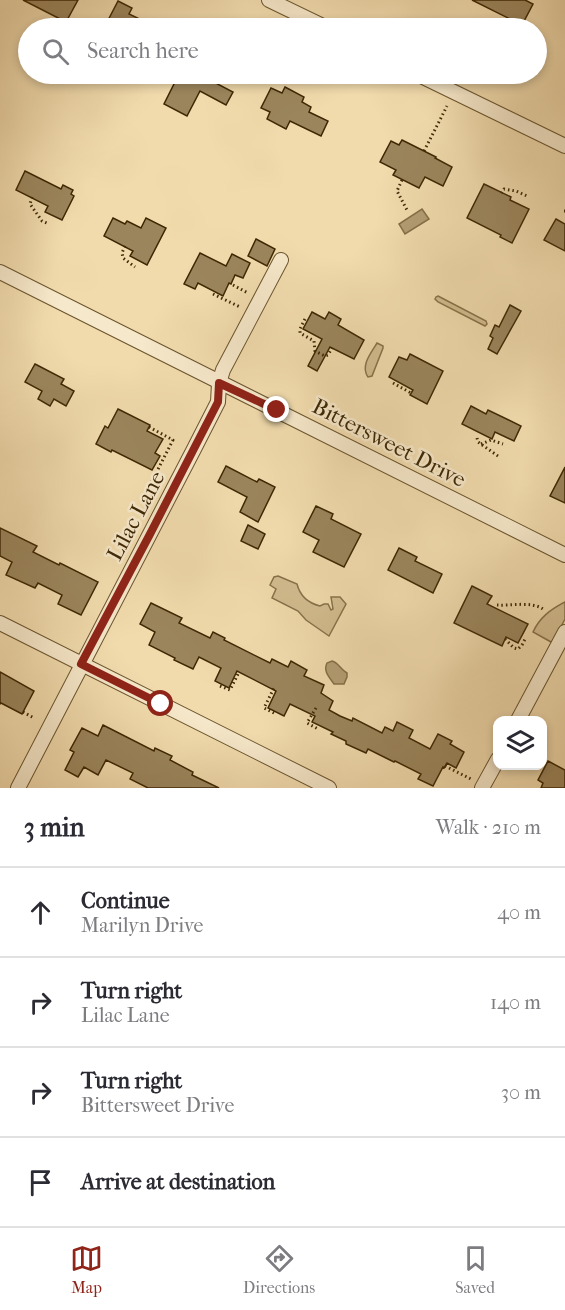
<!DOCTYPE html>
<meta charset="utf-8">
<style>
body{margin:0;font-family:"IM FELL French Canon",serif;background:#f7f7f7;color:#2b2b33}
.controls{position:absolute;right:18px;bottom:18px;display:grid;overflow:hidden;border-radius:12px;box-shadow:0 3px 9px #0003}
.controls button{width:54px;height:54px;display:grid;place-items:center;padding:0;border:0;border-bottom:2px solid #e1e1e2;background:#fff;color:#2b2b33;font:30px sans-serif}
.stop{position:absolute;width:18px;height:18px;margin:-14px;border:4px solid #8f2418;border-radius:50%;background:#fff}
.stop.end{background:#8f2418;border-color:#fff;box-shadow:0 2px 6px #0008}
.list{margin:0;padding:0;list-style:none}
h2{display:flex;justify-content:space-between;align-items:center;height:78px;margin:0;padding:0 24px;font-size:26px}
h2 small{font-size:20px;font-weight:400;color:#7c7c81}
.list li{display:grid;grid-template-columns:39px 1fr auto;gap:18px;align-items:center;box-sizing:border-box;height:90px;padding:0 24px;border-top:2px solid #e1e1e2}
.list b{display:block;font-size:22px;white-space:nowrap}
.list p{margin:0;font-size:20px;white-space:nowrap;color:#7c7c81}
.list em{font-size:20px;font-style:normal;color:#7c7c81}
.icon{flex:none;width:33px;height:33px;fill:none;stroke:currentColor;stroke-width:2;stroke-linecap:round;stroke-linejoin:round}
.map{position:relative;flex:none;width:565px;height:788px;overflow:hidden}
.search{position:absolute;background:#fff;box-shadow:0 3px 9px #0003;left:18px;right:18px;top:18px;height:66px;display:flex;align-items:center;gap:15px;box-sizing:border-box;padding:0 21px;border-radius:33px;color:#7c7c81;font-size:22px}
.sheet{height:438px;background:#fff}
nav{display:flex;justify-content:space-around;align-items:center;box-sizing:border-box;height:84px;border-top:2px solid #e1e1e2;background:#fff;font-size:16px;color:#7c7c81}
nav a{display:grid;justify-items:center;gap:3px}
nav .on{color:#8f2418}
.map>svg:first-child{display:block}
.green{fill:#d3bd90;stroke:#88724a;stroke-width:1.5}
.water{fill:#b49e74;stroke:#856f47;stroke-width:1.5}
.building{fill:#9b855c;stroke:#3e2804;stroke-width:1.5}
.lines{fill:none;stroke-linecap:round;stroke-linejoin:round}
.minor-casing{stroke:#6b552e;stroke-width:16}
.path{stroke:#3e2804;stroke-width:3;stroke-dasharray:1.5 3;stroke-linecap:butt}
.minor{stroke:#f6e8ca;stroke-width:14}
.route{stroke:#8f2418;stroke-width:8}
.labels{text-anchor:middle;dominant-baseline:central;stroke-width:5;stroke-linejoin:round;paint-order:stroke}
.street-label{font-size:22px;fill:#3e2804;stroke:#f6e8ca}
</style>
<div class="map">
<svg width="565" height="788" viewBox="0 0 565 788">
<rect width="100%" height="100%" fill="#f1dbad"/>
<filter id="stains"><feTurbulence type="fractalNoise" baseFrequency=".00333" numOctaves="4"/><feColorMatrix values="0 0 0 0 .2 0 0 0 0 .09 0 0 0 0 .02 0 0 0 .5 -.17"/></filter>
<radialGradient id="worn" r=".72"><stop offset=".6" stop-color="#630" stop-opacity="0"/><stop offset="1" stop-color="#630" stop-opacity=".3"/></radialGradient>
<g class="green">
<polygon points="438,296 486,321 487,324 485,326 438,302 435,299 436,297"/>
<path d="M377,343L383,346V348L372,376L368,377C360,366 371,353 377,343Z"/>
<path d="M278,576L297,584C300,596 308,603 320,606L324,604H328L331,610L333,609L331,597H340L346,604L329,636L306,620L298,611L272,598L276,589L270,585L274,577Z"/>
<path d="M565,602V619L554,640L551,642L533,632C540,617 550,610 565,602Z"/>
</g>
<g class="water">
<polygon points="422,209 429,219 405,234 399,224"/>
<path d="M332,661C339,663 340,669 347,673V677L344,684H334C329,677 323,671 327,663Z"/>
</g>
<g class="building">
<polygon points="23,0 78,0 66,22"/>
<polygon points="472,0 525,0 533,4 522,25"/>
<polygon points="118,1 132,8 129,14 158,28 104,28"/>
<polygon points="179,74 208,74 206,78 233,92 226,105 200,91 187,116 164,104"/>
<polygon points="285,87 304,97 302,102 311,107 309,112 328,121 321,136 290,121 286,129 267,119 270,112 261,108 271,88 282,93"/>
<polygon points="402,140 436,157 435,158 452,167 443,186 425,177 419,188 393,175 396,170 380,162 391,141 399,145"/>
<polygon points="25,171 61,189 63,185 73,190 71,194 74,196 62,220 45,212 48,206 16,190"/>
<polygon points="484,184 511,197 510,200 529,209 512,243 500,237 501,235 467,218"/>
<polygon points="113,218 125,224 127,221 141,228 146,218 166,228 147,265 130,256 133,251 104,236"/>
<polygon points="556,219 565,224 565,251 544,240"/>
<polygon points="256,239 275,249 267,266 248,256"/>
<polygon points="200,253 226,266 232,254 250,263 243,278 235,275 231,284 229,283 223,296 198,283 195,289 184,284"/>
<polygon points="510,305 521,311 497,354 488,349 493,338 490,336 495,325 499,327"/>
<polygon points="312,312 325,319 329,312 341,319 338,325 364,340 354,359 330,347 317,371 308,366 322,339 303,329"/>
<polygon points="410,354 443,371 427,404 410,395 413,390 389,377 399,357 407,360"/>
<polygon points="35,364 64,379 61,384 74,391 66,406 54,399 50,406 38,399 42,391 25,382"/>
<polygon points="471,406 486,414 488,410 521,426 514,441 495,432 492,439 462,424"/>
<polygon points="118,409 150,425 147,431 163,439 155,453 160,456 152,470 112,450 111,452 96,444 105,426 108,428"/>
<polygon points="226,466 257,482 259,479 275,487 258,522 240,512 247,497 218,482"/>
<polygon points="565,467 565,503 550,496"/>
<polygon points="316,506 333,514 331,519 361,534 344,567 313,552 319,540 303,532"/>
<polygon points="248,525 265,534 258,549 241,541"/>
<polygon points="0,528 37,546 33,552 59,565 60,563 98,582 81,615 58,604 62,595 38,583 35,588 6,575 12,562 0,556"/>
<polygon points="399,548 417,557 415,561 442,574 433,593 388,570"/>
<polygon points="472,586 492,596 487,604 528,624 518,643 506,637 502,646 454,623"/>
<polygon points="151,603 182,618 179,623 210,638 213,632 225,638 224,640 270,663 272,659 288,667 291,661 307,670 304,676 324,685 321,693 333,701 329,710 340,716 352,721 353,718 382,733 385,727 393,731 397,722 413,730 409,738 430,749 438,734 452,741 450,744 464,752 456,768 447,763 444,768 443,767 433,786 418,779 421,774 395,761 394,762 368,749 366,753 346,744 346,741 331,734 333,732 312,722 315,716 290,704 284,716 268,708 276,691 237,671 229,688 215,681 221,668 199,657 193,669 174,660 175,658 149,645 155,632 140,624"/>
<polygon points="0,672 34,691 22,714 1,703 0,704"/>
<polygon points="103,725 154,751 155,748 172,756 170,760 193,772 192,775 219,788 148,788 130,779 133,773 106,760 98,775 84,767 78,777 65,770 74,752 70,750 82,728 98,736"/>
<polygon points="548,761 565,770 565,788 541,788 543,783 538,780"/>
</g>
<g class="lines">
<defs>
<g id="minor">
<polyline points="269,0 327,28"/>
<polyline points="417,74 565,146"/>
<polyline points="0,272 565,555"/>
<polyline points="0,623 329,788"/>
<polyline points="518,720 565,632"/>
<polyline points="18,788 194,449 218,402 219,383 223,370 281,260"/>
<polyline points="482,788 498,759"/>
</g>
</defs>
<use href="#minor" class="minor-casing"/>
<g class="path">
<polyline points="155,24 164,28"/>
<polyline points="208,75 213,75 214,74"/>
<polyline points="424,151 447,106"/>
<polyline points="402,180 397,191 407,210"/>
<polyline points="501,193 504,189 516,191 527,196"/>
<polyline points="32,197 30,204 42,221 49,224"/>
<polyline points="564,211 565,211"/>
<polyline points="125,246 122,253 123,258 135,267"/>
<polyline points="233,285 248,293"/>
<polyline points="213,294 240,307"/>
<polyline points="305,319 300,329 300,333 314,341 315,351 325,356 328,355 332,348"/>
<polyline points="393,383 411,393"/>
<polyline points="149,427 173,440 151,483"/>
<polyline points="477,438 478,442 498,456"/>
<polyline points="481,444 491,440 503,444"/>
<path d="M497,605C511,606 531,601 543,609"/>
<polyline points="505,639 514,648 518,649 522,645 526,637"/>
<polyline points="220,686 230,690 239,672"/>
<polyline points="316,708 307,723 318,729"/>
<polyline points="23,712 34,718"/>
<polyline points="274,713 264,708 274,688"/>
<polyline points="445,766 471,779"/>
</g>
<use href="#minor" class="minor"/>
</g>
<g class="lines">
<polyline class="route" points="161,704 81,664 149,536 218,402 219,383 277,410"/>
</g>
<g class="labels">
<g class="street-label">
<text transform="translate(389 443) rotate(27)">Bittersweet Drive</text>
<text transform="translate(136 516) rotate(-62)">Lilac Lane</text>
</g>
</g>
<rect width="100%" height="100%" filter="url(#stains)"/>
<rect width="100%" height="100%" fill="url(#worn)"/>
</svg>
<div class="controls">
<button><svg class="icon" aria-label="layers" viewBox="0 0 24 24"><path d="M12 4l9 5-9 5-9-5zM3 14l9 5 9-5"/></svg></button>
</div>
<div class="stop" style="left:161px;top:704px"></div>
<div class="stop end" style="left:277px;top:410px"></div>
<div class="search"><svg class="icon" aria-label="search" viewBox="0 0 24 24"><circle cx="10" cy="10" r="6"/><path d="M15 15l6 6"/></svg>Search here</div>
</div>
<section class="sheet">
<h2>3 min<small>Walk · 210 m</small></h2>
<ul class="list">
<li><svg class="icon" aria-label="ahead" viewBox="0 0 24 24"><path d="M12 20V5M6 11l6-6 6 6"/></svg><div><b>Continue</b><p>Marilyn Drive</p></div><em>40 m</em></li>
<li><svg class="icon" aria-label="right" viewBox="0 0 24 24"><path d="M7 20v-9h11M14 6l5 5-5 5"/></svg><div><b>Turn right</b><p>Lilac Lane</p></div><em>140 m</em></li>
<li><svg class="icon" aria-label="right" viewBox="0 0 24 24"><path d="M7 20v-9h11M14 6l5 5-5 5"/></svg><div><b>Turn right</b><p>Bittersweet Drive</p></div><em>30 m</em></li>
<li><svg class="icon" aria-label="arrive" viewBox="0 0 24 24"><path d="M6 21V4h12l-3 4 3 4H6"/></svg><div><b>Arrive at destination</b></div></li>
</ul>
</section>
<nav>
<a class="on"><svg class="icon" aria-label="map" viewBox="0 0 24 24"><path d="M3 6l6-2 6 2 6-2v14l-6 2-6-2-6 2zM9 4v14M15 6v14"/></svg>Map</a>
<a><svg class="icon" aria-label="directions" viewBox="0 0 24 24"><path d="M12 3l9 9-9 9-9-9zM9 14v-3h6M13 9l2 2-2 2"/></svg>Directions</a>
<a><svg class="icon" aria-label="saved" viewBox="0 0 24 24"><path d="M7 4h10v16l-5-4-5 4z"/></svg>Saved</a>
</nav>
